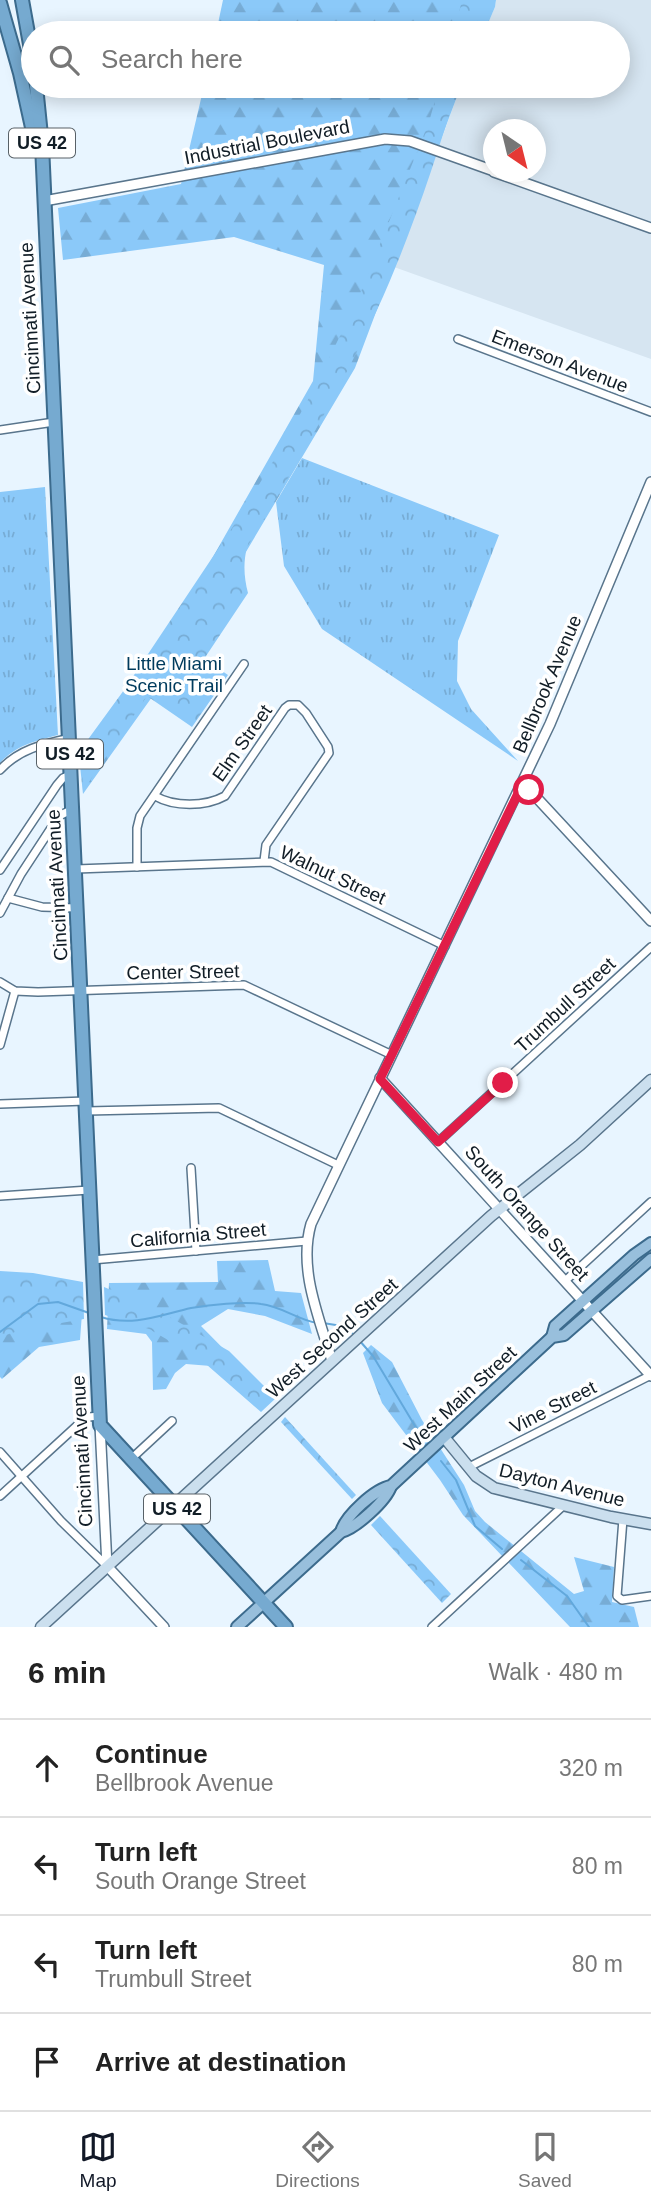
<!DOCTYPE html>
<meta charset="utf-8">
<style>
body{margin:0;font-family:Arial,sans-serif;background:#f6f6f6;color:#222}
.compass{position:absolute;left:483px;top:119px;width:63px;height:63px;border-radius:50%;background:#fff;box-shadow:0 4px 18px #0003;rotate:145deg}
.stop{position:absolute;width:21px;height:21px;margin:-16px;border:5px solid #e11d48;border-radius:50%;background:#fff}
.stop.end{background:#e11d48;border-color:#fff;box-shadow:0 2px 7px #0008}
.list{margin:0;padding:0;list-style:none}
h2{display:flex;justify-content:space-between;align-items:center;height:91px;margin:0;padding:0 28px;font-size:30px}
h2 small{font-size:23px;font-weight:400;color:#767676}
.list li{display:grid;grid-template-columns:46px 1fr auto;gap:21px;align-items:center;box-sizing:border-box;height:98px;padding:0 28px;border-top:2px solid #e0e0e0}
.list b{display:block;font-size:26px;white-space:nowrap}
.list p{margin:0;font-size:23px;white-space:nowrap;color:#767676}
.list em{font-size:23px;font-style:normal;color:#767676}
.icon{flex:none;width:38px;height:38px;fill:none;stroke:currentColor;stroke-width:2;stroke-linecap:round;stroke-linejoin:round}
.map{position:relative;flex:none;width:651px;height:1627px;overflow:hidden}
.search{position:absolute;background:#fff;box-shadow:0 4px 18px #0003;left:21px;right:21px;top:21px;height:77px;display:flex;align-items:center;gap:18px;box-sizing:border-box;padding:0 24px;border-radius:38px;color:#767676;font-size:26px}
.sheet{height:483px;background:#fff}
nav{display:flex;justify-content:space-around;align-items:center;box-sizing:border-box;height:98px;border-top:2px solid #e0e0e0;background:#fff;font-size:19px;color:#767676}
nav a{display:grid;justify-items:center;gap:4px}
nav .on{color:#111827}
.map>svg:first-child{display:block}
.built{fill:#d6e5f1;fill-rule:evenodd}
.grass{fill:url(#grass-tufts)}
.forest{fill:url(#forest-firs)}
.park{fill:url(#park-crowns)}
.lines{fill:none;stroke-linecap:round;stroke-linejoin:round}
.stream{stroke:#62a8dc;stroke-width:2}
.minor-casing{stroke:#59758c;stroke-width:10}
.tertiary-casing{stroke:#59758c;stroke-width:12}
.secondary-casing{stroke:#59758c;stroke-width:13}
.primary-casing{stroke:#3c6b8d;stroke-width:14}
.trunk-casing{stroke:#3c6b8d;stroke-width:16}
.minor{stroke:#fff;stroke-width:7}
.tertiary{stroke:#fff;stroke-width:9}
.secondary{stroke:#cbdfee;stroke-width:10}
.primary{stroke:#98bfdc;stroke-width:10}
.trunk{stroke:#76aad0;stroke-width:12}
.route{stroke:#e11d48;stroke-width:9}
.labels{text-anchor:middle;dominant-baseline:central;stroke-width:7;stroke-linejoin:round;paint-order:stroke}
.shield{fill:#fff;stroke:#586167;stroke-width:2}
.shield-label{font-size:18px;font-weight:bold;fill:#111d26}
.street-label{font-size:19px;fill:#111d26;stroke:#fff}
.park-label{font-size:19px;fill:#003b5d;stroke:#fff}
</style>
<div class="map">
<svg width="651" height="1627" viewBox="0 0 651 1627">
<defs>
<pattern id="grass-tufts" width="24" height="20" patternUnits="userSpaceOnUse" patternTransform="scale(1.75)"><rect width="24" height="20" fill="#8bc9f9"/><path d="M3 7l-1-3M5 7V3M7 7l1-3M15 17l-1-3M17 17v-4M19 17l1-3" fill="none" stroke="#77acd5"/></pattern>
<pattern id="forest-firs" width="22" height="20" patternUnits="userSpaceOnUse" patternTransform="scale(1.75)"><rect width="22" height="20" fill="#8bc9f9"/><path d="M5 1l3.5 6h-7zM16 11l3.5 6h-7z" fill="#77acd5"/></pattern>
<pattern id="park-crowns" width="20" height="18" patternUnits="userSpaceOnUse" patternTransform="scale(1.75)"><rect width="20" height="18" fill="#8bc9f9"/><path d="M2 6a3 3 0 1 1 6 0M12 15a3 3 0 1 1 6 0" fill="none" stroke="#77acd5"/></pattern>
</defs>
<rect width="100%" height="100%" fill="#e8f5ff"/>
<path class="built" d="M496,0H651V359L394,267L461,86H618V33H484L495,7ZM494,130H536V172H494Z"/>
<g class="grass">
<polygon points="302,458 499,535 458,641 457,681 471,709 518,761 322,629 284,566 276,502"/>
<path d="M45,487L58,735C36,741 16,745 0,763V492Z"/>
</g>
<g class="forest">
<polygon points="223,0 496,0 495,7 484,33 216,33"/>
<polygon points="204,86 461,86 355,368 199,631 83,794 79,756 181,613 313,381 324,265 234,237 63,260 58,208 181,184"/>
<polygon points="268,1260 275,1291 301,1293 312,1334 265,1316 228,1309 201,1326 273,1399 211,1366 186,1364 175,1373 166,1389 153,1390 152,1342 146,1334 107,1329 109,1283 218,1282 217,1261"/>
<polygon points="0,1286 83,1300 80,1340 39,1347 2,1379 0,1377"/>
<polygon points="371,1345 392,1362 422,1420 464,1485 475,1511 485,1522 574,1594 584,1591 574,1557 614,1567 612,1602 634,1607 639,1627 570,1627 463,1515 440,1480 382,1403 363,1353"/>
</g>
<g class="park">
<polygon points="462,0 483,0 475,33 454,33"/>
<path d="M439,86H458C435,162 410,238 377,310C339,392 294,470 247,547C243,563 244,578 248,593L204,659L228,675L192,727L147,696L83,791L81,749L124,690L238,519L283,445L315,387L358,299L429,122Z"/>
<polygon points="0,1271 33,1273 83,1282 84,1319 21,1330 0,1337"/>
<polygon points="104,1287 154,1308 229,1351 276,1398 261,1412 199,1358 149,1329 105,1315"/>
<polygon points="285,1417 356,1495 352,1499 281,1422"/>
<polygon points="380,1516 451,1594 442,1603 371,1525"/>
</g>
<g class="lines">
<g class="stream">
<path d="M101,1317C133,1327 160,1315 191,1308C209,1305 244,1301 261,1304C281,1306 298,1320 317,1323"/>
<polyline points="323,1323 342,1326 356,1336"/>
<polyline points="0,1332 38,1304 58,1302 89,1313"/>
<polyline points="359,1340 373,1356 421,1436"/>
<polyline points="441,1461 456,1480 475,1526 502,1549"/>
<polyline points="521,1560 567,1596 589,1627"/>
</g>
<defs>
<g id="minor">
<polyline points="458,339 651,412"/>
<polyline points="0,430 54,422"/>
<path d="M0,770C19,749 43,744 70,738"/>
<path d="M155,796C174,807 205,807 225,796L285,708L289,705H298L306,713L328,747L329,753L266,845L264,861"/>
<polyline points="137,867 137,828 140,816 244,664"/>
<polyline points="76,869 271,862 445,946"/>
<polyline points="0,870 57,785 63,778 70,775"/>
<polyline points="8,898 42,907 77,908"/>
<polyline points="0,913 21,874 59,816 73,809"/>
<polyline points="0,982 15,991 38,992 244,985 392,1055"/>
<polyline points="0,1045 15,991"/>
<polyline points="0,1104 86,1101"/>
<polyline points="87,1111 219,1108 338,1165"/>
<polyline points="438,1142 651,947"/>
<polyline points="191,1168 196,1251"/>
<polyline points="0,1196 89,1190"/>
<polyline points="92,1260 307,1241"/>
<polyline points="565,1281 651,1202"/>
<polyline points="0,1452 61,1521 107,1566"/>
<polyline points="131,1459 172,1421"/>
<polyline points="469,1467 651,1375"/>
<polyline points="0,1496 82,1421 89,1417 99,1416"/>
<polyline points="623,1519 617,1596 622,1600 651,1596"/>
<polyline points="432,1627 564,1505"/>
</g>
<g id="tertiary">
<polyline points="494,172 651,228"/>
<polyline points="44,201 385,139 410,141 494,171"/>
<polyline points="523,783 651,921"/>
<polyline points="380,1078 651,1376"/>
<path d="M332,1361C319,1317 298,1269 311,1224L550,724L651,482"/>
<polyline points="100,1425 107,1566 164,1627"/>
</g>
<g id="secondary">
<polyline points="444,1437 476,1476 494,1488 611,1517 651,1524"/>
<polyline points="41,1627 491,1216 580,1145 651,1080"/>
</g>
<g id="primary">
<polyline points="552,1337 555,1326 634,1255 651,1243"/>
<path d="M341,1532C345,1516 375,1489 391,1486L552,1337L564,1335L651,1259"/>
<path d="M237,1627L341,1532C356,1528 386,1501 391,1486"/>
</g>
<g id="trunk">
<polyline points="22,0 33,61"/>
<polyline points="0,3 20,73 33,132"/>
<polyline points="36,86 42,145 100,1425 286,1627"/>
</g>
</defs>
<use href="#minor" class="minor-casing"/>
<use href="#tertiary" class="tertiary-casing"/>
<use href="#secondary" class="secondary-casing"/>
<use href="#primary" class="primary-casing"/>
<use href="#trunk" class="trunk-casing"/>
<use href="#minor" class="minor"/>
<use href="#tertiary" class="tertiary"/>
<use href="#secondary" class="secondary"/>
<use href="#primary" class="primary"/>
<use href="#trunk" class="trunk"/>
</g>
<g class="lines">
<polyline class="route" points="503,1083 438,1142 380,1079 523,783 529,790"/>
</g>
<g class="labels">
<g class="shield">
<rect x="9" y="128.5" width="66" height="29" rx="5"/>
<rect x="37" y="739.5" width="66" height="29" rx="5"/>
<rect x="144" y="1494.5" width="66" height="29" rx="5"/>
</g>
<g class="shield-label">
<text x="42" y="143">US 42</text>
<text x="70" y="754">US 42</text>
<text x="177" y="1509">US 42</text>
</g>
<g class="street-label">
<text transform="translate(267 142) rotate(-11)">Industrial Boulevard</text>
<text transform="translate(30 318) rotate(-93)">Cincinnati Avenue</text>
<text transform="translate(560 361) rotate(21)">Emerson Avenue</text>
<text transform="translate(547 684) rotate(-67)">Bellbrook Avenue</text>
<text transform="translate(242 743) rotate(-55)">Elm Street</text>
<text transform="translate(333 875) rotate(25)">Walnut Street</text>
<text transform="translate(57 885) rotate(-93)">Cincinnati Avenue</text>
<text transform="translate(183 972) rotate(-1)">Center Street</text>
<text transform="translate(565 1005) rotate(-43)">Trumbull Street</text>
<text transform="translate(527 1213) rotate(48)">South Orange Street</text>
<text transform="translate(198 1235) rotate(-5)">California Street</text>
<text transform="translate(332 1338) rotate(-42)">West Second Street</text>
<text transform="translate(460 1399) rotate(-43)">West Main Street</text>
<text transform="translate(553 1407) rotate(-27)">Vine Street</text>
<text transform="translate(82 1451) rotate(-93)">Cincinnati Avenue</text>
<text transform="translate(562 1485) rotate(14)">Dayton Avenue</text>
</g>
<g class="park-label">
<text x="174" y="663">Little Miami<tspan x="174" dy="22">Scenic Trail</tspan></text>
</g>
</g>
</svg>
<svg class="compass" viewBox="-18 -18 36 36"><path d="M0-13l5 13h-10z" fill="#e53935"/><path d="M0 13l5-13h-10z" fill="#767676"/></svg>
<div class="stop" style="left:529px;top:790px"></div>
<div class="stop end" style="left:503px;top:1083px"></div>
<div class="search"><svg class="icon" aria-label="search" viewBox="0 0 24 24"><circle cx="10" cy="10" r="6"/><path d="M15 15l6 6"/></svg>Search here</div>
</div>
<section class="sheet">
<h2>6 min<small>Walk · 480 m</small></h2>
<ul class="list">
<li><svg class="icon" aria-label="ahead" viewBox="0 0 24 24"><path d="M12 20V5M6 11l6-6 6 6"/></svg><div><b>Continue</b><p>Bellbrook Avenue</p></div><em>320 m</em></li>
<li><svg class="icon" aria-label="left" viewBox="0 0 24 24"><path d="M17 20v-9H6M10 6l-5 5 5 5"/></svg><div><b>Turn left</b><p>South Orange Street</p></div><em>80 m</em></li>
<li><svg class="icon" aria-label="left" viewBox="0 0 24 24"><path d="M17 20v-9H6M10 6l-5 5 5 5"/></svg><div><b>Turn left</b><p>Trumbull Street</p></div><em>80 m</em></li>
<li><svg class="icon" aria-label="arrive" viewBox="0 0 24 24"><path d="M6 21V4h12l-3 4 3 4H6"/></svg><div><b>Arrive at destination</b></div></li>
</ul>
</section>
<nav>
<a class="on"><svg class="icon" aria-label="map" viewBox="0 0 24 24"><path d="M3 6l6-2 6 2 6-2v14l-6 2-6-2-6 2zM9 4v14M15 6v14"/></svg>Map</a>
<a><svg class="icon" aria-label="directions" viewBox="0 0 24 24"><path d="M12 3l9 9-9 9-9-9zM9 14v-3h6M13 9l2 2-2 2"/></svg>Directions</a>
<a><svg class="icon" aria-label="saved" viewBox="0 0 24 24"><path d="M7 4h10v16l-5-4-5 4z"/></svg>Saved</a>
</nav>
